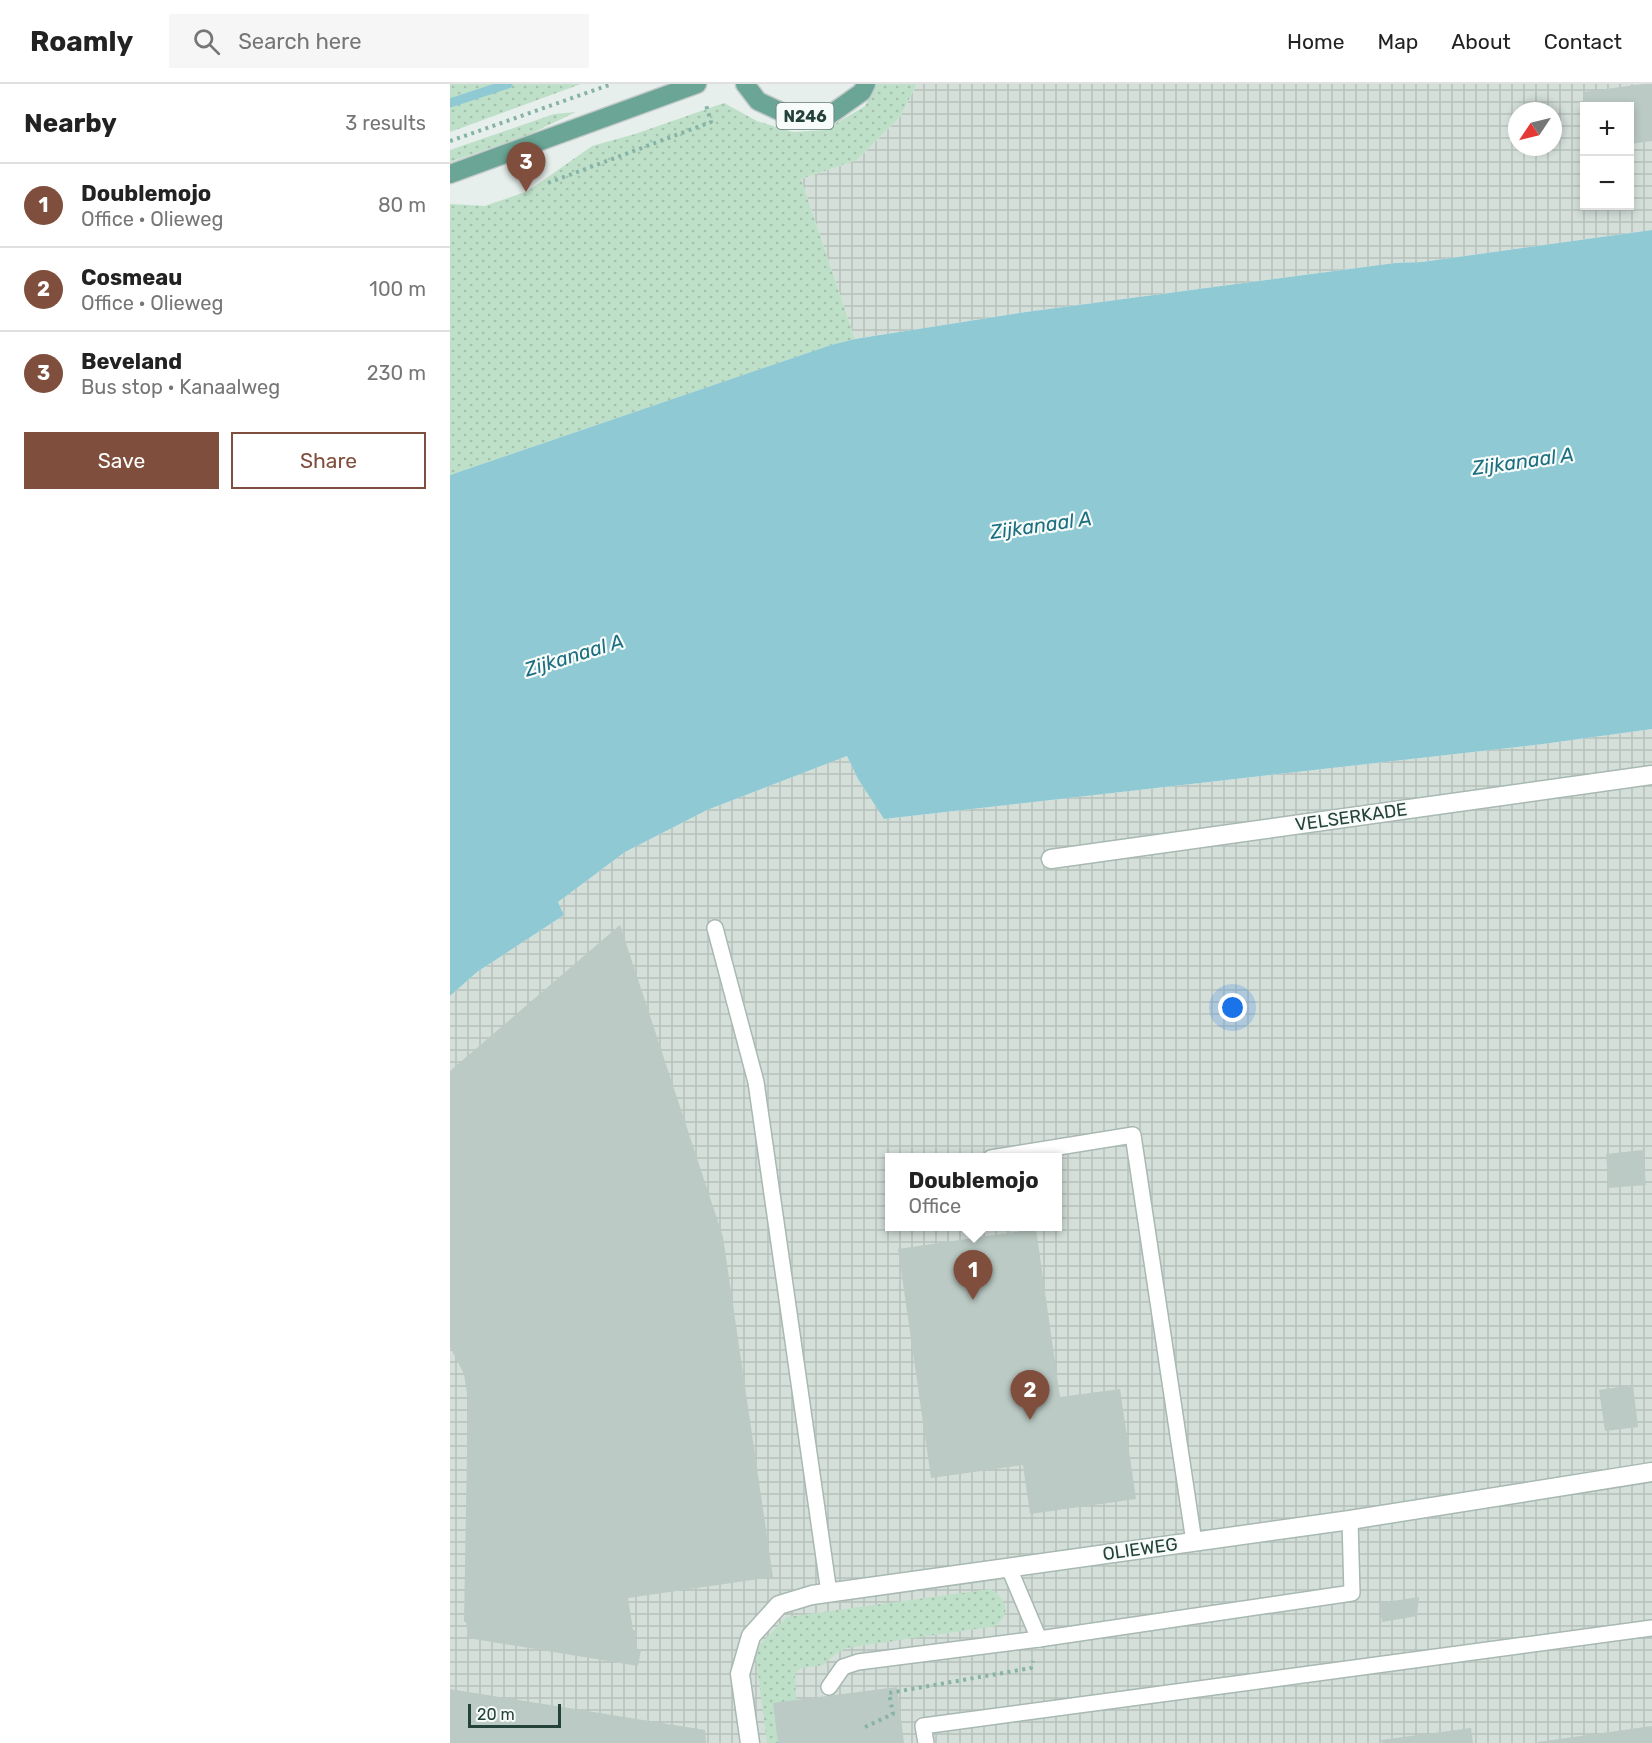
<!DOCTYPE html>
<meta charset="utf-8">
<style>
body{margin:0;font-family:Rubik,sans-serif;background:#f6f6f6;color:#222}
.controls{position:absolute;right:18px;top:18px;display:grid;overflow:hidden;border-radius:0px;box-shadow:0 3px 9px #0003}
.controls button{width:54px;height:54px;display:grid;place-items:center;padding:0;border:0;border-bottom:2px solid #e0e0e0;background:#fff;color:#222;font:30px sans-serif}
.compass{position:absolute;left:1058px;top:18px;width:54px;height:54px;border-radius:50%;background:#fff;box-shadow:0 3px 9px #0003;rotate:235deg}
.scale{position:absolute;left:18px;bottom:15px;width:93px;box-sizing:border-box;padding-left:6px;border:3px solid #24423a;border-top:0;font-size:16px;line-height:21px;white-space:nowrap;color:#24423a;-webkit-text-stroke:4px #f7fbf9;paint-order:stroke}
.you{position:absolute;left:783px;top:924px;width:21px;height:21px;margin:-15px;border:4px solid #fff;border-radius:50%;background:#1a73e8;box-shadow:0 0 0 9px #1a73e833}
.badge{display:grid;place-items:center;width:39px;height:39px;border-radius:50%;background:#804e3d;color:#fff;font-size:20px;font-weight:700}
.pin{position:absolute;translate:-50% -50px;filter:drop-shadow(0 2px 3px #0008)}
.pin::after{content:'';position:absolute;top:32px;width:21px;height:18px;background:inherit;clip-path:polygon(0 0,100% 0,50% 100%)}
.popup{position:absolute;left:435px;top:1069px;width:177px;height:78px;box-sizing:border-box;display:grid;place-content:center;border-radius:0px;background:#fff;filter:drop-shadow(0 2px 4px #0005);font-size:20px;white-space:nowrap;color:#767676}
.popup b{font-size:22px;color:#222}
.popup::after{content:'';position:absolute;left:50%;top:100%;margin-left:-12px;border:12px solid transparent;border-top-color:#fff}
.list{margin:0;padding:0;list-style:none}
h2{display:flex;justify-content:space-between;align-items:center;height:78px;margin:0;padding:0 24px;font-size:26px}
h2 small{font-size:20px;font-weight:400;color:#767676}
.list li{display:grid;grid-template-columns:39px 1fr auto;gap:18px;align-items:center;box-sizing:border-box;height:84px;padding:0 24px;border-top:2px solid #e0e0e0}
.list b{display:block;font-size:22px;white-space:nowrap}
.list p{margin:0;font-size:20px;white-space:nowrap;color:#767676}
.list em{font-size:20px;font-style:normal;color:#767676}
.actions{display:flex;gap:12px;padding:18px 24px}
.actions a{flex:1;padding:14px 0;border:2px solid #804e3d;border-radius:0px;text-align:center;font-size:21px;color:#804e3d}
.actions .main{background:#804e3d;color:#fff}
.icon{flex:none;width:33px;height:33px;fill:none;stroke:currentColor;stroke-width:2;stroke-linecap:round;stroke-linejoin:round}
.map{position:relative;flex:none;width:1202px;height:1659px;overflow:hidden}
header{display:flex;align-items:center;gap:36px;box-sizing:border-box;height:84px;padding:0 30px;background:#fff;border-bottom:2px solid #e0e0e0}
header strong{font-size:28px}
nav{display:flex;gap:33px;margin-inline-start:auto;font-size:21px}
.search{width:420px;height:54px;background:#f6f6f6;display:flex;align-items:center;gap:15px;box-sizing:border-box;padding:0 21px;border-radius:0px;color:#767676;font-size:22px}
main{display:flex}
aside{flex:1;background:#fff}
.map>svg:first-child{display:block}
.industrial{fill:url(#industrial-grid);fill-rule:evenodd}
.green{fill:url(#green-dots)}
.water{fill:#8ec9d4}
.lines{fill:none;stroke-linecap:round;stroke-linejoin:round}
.stream{stroke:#8ec9d4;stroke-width:9}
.building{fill:#bbcac4}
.lane-casing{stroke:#a8b8b2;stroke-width:18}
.street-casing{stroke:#a8b8b2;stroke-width:21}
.primary-casing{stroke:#c2cac8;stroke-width:21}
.path{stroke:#86b3a5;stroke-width:4;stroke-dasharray:3 4.5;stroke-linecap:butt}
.lane{stroke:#fff;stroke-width:15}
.street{stroke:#fff;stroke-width:18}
.primary{stroke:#6aa596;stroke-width:18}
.labels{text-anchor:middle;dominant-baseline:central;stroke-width:4.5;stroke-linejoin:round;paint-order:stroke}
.shield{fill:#f7fbf9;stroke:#637a73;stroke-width:1.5}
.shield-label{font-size:16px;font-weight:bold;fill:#24423a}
.street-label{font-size:18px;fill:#24423a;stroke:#f7fbf9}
.water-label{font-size:20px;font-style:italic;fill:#1c6f80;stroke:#f7fbf9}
</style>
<header>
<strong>Roamly</strong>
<div class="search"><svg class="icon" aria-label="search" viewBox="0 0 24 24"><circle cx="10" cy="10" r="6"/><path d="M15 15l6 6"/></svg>Search here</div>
<nav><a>Home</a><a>Map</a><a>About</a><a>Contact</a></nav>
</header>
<main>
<aside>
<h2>Nearby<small>3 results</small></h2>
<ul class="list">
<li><span class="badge">1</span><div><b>Doublemojo</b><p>Office · Olieweg</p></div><em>80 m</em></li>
<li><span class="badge">2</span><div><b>Cosmeau</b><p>Office · Olieweg</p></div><em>100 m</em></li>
<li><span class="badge">3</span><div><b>Beveland</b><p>Bus stop · Kanaalweg</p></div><em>230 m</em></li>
</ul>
<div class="actions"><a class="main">Save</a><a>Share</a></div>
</aside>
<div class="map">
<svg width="1202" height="1659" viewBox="0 0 1202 1659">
<defs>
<pattern id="industrial-grid" width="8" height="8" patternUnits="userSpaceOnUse" patternTransform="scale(1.5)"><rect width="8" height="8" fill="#d4dfda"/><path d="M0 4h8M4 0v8" fill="none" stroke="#b6c1bc"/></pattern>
<pattern id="green-dots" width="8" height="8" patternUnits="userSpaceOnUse" patternTransform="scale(1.5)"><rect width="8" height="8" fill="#bfe0c8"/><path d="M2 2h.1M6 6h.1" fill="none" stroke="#a4c1ad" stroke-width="1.8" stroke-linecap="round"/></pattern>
</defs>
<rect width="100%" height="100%" fill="#e6efeb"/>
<g class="industrial">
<path d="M467,0H1202V146L972,178L945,179L576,228L405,255L351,95L407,76L450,33ZM1134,22H1180V122H1134ZM1067,27H1103V63H1067Z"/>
<path d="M1202,645V1659H0V912L27,888L114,831L108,818L175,768L257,726L397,672L408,695L434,735L1093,660ZM439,1074H607V1142H439Z"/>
</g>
<g class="green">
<polygon points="0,0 131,0 0,48"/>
<polygon points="427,0 467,0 450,33 407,76 351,95 405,255 381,261 0,391 0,120 35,122 78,107 142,62 185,50 274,19 307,37 343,48 375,46 415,22"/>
<polygon points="126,28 78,51 0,78 0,66 104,30"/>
<path d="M541,1505C557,1516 561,1528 546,1542L396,1564L384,1571L373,1581L351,1584L345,1589L346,1616L323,1620L328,1659H317L306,1574L310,1560L337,1533Z"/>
</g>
<polygon class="water" points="1202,146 1202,645 1093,660 434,735 408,695 397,672 257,726 175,768 108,818 114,831 27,888 0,912 0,391 381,261 405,255 576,228 945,179 972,178"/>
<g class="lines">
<polyline class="stream" points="0,19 58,0"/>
</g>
<g class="building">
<polygon points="1193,0 1202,0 1202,57 1180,60 1180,22 1136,22 1134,8"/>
<polygon points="170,841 273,1153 323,1493 178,1514 183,1546 186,1546 185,1565 191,1566 188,1582 18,1554 16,1538 14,1538 18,1316 14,1290 0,1263 0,987"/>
<polygon points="1193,1066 1196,1101 1159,1104 1156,1070"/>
<polygon points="586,1145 610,1313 670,1305 686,1415 580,1430 573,1381 481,1394 448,1165"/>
<polygon points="1183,1301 1188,1343 1155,1347 1149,1306"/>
<polygon points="969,1513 967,1532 932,1538 929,1519"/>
<polygon points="447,1603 454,1659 328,1659 323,1619"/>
<polygon points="0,1605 255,1646 256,1659 0,1659"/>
<polygon points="1202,1642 1202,1659 1088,1659 1088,1658"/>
<polygon points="1021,1644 1023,1659 932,1659 931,1656"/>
</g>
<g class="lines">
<defs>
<g id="lane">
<polyline points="265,844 306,998 379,1509"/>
<polyline points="541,1074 683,1051 744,1458"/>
<polyline points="559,1484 589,1555"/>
<polyline points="379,1603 393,1583 408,1578 589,1555 902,1509 900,1436"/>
<polyline points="476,1659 473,1642 1202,1544"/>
</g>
<g id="street">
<polyline points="601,775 1202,691"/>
<polyline points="300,1659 290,1590 301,1552 329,1521 362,1511 900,1436 1202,1388"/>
</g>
<g id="primary">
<polyline points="295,0 308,17 342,33 381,30 412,8 416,0"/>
<polyline points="0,90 247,0"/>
</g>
</defs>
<use href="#lane" class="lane-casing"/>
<use href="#street" class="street-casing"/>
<use href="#primary" class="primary-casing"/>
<g class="path">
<polyline points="0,57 162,0"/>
<polyline points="98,99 261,38 256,21"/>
<polyline points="415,1643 443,1630 439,1609 581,1584 583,1577"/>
</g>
<use href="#lane" class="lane"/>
<use href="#street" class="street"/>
<use href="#primary" class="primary"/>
</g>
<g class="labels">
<rect class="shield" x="326.5" y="19" width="57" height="26" rx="4.5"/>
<g class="shield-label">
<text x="355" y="32">N246</text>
</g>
<g class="street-label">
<text transform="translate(901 733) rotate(-8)">VELSERKADE</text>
<text transform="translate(690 1465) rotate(-8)">OLIEWEG</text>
</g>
<g class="water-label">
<text transform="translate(1073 377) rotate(-8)">Zijkanaal A</text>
<text transform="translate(591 441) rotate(-8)">Zijkanaal A</text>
<text transform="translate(124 571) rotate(-17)">Zijkanaal A</text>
</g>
</g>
</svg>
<div class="controls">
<button>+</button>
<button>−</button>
</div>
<svg class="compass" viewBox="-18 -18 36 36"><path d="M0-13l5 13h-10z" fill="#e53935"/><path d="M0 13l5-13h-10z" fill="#767676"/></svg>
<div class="scale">20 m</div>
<div class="you"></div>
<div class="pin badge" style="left:523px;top:1216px">1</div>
<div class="popup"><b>Doublemojo</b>Office</div>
<div class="pin badge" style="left:580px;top:1336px">2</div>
<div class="pin badge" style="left:76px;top:108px">3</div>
</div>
</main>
